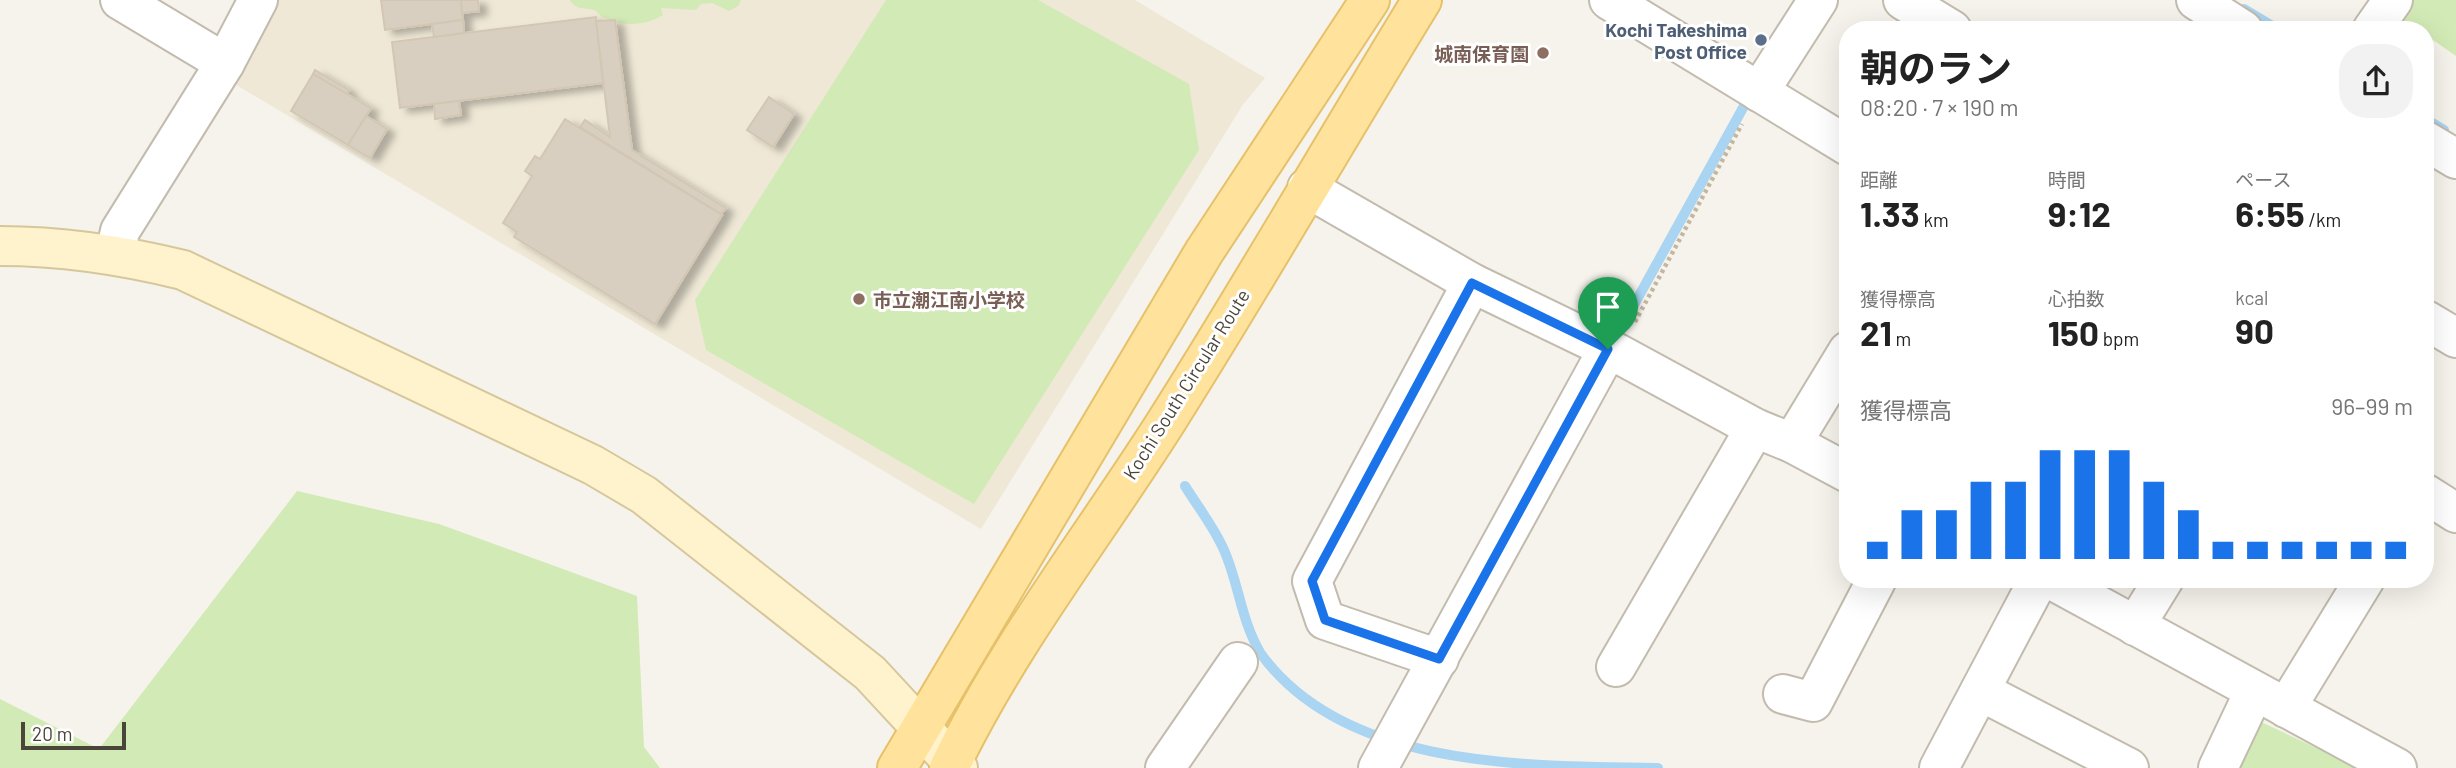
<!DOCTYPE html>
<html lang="ja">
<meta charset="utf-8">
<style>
:root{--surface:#fff;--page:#f2f2f2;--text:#222;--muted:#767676;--accent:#1a73e8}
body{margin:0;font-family:Barlow,"Noto Sans JP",sans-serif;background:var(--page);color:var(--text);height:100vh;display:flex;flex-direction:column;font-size:26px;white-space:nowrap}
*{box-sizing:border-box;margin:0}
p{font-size:23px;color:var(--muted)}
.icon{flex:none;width:38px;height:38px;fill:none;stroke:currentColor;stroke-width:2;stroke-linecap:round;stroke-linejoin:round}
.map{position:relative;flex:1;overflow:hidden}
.side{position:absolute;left:1839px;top:21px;width:595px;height:567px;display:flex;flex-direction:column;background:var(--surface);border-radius:28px;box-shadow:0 7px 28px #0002}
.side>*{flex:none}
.scale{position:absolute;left:21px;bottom:18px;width:105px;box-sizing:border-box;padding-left:7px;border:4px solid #4b4439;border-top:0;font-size:19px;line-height:24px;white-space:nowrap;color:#4b4439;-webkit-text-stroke:5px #fff;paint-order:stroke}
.pin{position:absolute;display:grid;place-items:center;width:60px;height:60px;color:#fff;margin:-72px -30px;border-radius:50% 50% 50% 0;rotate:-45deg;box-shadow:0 0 7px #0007}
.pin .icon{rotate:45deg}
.round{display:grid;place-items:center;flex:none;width:74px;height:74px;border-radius:28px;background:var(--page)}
.headline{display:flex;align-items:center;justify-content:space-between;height:119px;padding:0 21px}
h1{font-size:38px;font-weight:700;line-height:52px}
.stats{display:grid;grid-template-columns:repeat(3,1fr);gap:10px;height:119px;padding:7px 21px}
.stats div{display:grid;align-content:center}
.stats b{font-size:35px;font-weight:700}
.stats small{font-size:19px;font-weight:400}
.stats p{font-size:19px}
.chart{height:196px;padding:14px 21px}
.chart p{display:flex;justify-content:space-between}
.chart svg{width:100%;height:126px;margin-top:7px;stroke:var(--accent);stroke-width:6}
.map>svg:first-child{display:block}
</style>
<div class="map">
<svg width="2456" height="768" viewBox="0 0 2456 768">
<defs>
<filter id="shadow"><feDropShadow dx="8" dy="4.5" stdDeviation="3.5" flood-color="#0004"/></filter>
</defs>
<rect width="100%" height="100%" fill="#f6f3ec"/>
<polygon fill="#efe8d6" points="273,0 1135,0 1265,78 1242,106 981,529 233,83"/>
<g fill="#d2eab5">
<path d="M 570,0 L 741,0 L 738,6 L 729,11 L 712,3 L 701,4 L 696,10 L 661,8 L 663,15 C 645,26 623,27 603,17 C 600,16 598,12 594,10 C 583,7 577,11 570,0 Z"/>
<polygon points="886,0 1038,0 1189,84 1199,150 974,504 706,350 695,300"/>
<polygon points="2412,0 2456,0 2456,56 2426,35 2426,30 2417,30 2401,19"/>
<polygon points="297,491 439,524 637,596 644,747 660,768 0,768 0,699 99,749"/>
<polygon points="2257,720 2359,768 2232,768"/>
</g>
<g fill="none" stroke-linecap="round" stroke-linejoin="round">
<g stroke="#a9d4f2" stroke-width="10">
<polyline points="2244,9 2279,30"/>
<polyline points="2426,119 2444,130"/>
<polyline points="1619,332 1744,106"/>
<path d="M 1185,486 C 1198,507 1214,527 1224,550 C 1239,584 1241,621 1261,654 C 1344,768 1521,766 1658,768"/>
</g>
</g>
<g fill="#d8cfc1" stroke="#d3c7b4" stroke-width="2" filter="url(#shadow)">
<polygon points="381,0 461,0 463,20 385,30"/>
<polygon points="461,0 478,0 479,11 462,13"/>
<polygon points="596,17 603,83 400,108 392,42"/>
<polygon points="463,20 464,33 434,37 432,24"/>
<polygon points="615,20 632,150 726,208 721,214 580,127 585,120 610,137 596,21"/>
<polygon points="315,70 349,90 346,94 313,74"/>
<polygon points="313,74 371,108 348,145 291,111"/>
<polygon points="769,97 794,114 773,147 747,130"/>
<polygon points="459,101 461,115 435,119 434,104"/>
<polygon points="366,116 387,129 370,158 348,145"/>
<polygon points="565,119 722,215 655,324 514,237 517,232 503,223 532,176 525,171 535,156 540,159"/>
</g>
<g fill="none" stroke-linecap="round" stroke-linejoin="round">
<defs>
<g id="street">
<polyline points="120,0 225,63"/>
<polyline points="1609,0 1848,146"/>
<polyline points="1903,0 1952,30"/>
<polyline points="2196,0 2243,30"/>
<polyline points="2372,30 2393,0"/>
<polyline points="1759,92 1818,0"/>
<polyline points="2426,141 2456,159"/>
<polyline points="1307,188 1472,283 1617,353 1755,428 1792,443 1848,473"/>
<polyline points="115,254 120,231 225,63 258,0"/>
<polyline points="2426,320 2456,338"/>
<polyline points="1792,443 1848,351"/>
<polyline points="2426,494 2456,513"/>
<polyline points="2050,579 2397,768"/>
<polyline points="2135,626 2164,579"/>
<polyline points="1439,659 1325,620 1312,581 1472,283"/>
<polyline points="1616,667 1755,428"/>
<polyline points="1980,691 2129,768"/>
<polyline points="1783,694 1813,702 1877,579"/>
<polyline points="2286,708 2365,579"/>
<polyline points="1165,768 1238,662"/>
<polyline points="1378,768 1608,349"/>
<polyline points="1939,768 2039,579"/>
<polyline points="2218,768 2254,692"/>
</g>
<path id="secondary" d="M 0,246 C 64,246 122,255 183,270 L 593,465 L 644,495 L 870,673 L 958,768"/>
<g id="primary">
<polyline points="897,768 1204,252 1370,0"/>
<path d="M 949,768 C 1008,645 1093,537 1166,422 C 1254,283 1336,140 1422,0"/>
</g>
</defs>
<use href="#street" stroke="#c2bbae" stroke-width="42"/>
<use href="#secondary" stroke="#d6c79b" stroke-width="42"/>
<use href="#primary" stroke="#e6c16a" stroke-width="42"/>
<polyline stroke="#c4b79f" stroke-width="4.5" stroke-dasharray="3.5 3.5" stroke-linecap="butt" points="1635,322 1742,124"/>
<use href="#street" stroke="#fff" stroke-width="38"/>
<use href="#secondary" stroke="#fff3cd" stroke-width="38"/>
<use href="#primary" stroke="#ffe39c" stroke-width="38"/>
</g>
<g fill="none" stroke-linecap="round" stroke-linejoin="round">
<defs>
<polygon id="route" points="1472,283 1608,349 1439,659 1325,620 1312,581"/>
</defs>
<use href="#route" stroke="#fff" stroke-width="14"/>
<use href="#route" stroke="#1a73e8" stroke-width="9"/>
</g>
<circle fill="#5c6f8a" stroke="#fff" stroke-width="2.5" cx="1761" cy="40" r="7"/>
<g fill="#8d6e63" stroke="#fff" stroke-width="2.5">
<circle cx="1543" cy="53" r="7"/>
<circle cx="859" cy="299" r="7"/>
</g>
<g text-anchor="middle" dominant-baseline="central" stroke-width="6" stroke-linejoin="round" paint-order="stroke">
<g font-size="19" font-weight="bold" fill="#4e5e75" stroke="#fff" text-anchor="end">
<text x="1747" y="29">Kochi Takeshima<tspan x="1747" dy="22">Post Office</tspan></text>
</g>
<g font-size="19" font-weight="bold" fill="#785e54" stroke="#fff" text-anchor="end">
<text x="1529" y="53">城南保育園</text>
<text x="873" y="299" text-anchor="start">市立潮江南小学校</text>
</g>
<g font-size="19" fill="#4b4439" stroke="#fff">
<text transform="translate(1186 384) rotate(-58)">Kochi South Circular Route</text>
</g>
</g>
</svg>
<div class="scale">20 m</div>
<div class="pin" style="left:1608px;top:349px;background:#1e9e55"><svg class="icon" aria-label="arrive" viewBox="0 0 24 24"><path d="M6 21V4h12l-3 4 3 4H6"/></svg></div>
<section class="side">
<div class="headline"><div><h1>朝のラン</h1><p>08:20 · 7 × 190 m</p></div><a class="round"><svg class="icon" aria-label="share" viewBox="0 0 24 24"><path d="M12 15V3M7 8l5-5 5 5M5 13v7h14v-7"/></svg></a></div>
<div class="stats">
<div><p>距離</p><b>1.33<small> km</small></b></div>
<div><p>時間</p><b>9:12</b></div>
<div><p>ペース</p><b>6:55<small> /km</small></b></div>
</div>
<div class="stats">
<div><p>獲得標高</p><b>21<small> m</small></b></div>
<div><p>心拍数</p><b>150<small> bpm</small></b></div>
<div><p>kcal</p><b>90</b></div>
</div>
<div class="chart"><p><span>獲得標高</span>96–99 m</p>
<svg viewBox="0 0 160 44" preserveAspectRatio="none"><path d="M5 44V38M15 44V27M25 44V27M35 44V17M45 44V17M55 44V6M65 44V6M75 44V6M85 44V17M95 44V27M105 44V38M115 44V38M125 44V38M135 44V38M145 44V38M155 44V38"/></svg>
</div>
</section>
</div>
